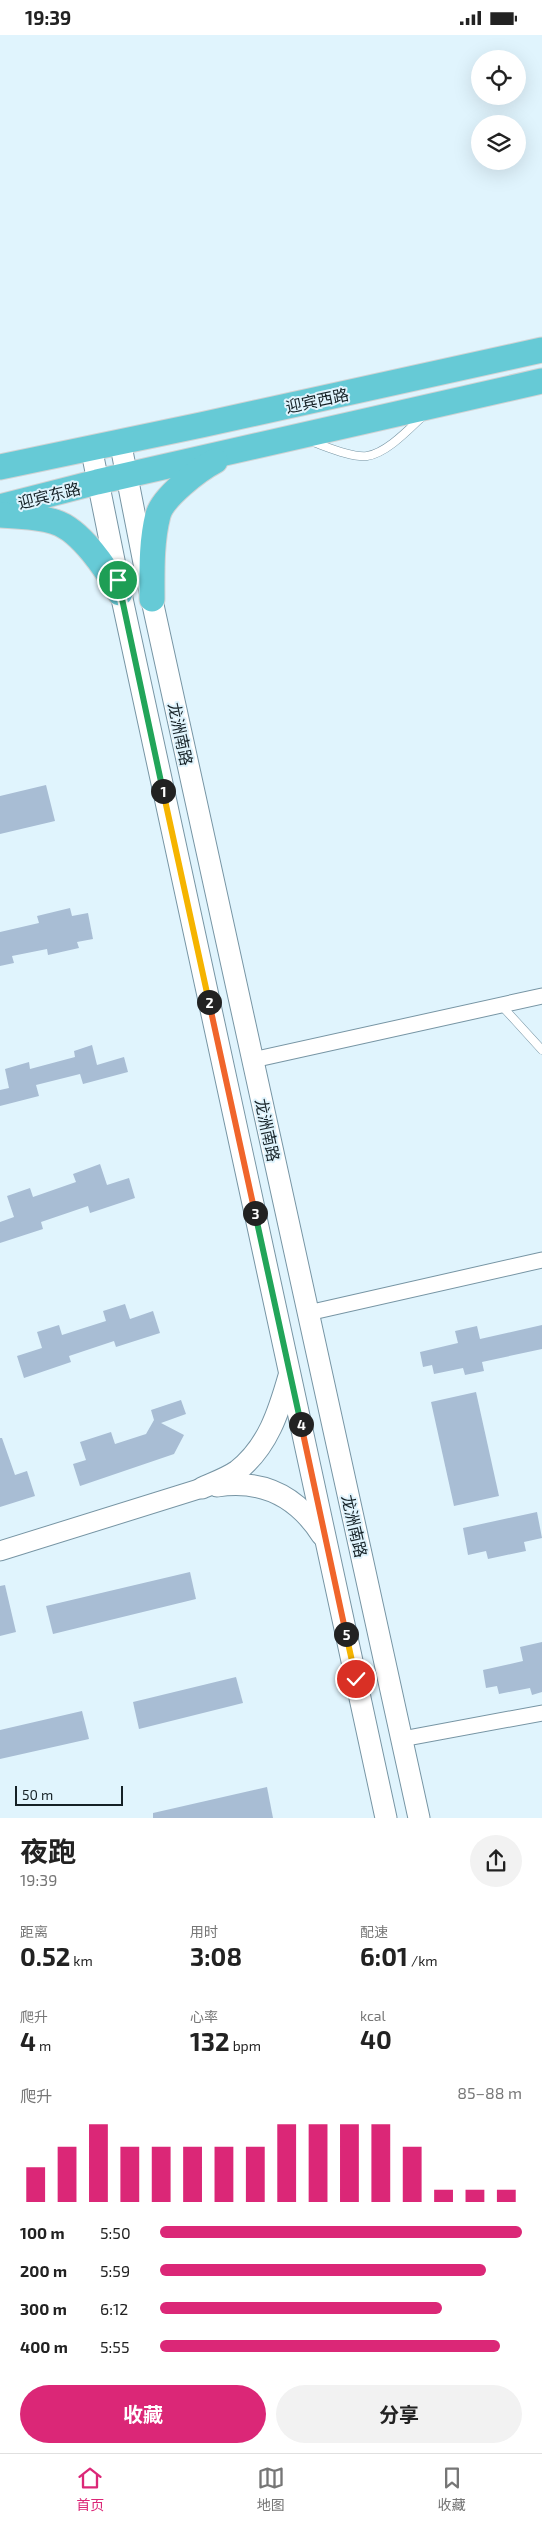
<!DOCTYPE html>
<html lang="zh">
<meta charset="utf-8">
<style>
:root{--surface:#fff;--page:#f2f2f2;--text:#222;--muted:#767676;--line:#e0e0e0;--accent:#db2777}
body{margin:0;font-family:"Exo 2","Noto Sans SC",sans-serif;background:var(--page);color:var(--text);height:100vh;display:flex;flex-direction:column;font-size:19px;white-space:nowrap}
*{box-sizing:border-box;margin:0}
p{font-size:16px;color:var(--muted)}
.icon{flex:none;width:28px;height:28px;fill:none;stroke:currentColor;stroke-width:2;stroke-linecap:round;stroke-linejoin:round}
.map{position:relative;height:1783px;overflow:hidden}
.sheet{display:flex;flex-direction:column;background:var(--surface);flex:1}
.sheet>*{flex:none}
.tools{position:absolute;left:471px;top:15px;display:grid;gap:10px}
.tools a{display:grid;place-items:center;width:55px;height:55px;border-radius:50%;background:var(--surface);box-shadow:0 5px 20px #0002;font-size:25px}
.scale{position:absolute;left:15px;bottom:12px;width:108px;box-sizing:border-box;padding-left:5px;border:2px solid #152126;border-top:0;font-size:14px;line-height:18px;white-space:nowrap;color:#152126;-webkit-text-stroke:4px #e0f4fd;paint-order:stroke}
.pin{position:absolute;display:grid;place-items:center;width:42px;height:42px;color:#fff;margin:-21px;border:2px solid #fff;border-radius:50%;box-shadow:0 1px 5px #0007}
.km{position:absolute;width:25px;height:25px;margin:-12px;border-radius:50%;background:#222;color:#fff;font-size:14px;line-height:25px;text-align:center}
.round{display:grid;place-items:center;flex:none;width:52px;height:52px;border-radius:26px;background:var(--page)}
.overview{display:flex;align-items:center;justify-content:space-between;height:85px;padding:0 20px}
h1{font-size:28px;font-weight:700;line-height:38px}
.metrics{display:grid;grid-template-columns:repeat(3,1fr);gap:8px;height:85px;padding:5px 20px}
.metrics div{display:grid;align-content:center}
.metrics b{font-size:25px;font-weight:700}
.metrics small{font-size:14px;font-weight:400}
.metrics p{font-size:14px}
.chart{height:140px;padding:10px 20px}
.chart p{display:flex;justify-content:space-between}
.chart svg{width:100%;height:90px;margin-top:5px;stroke:var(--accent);stroke-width:6}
.action{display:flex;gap:10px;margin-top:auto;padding:10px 20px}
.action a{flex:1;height:58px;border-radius:30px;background:var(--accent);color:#fff;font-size:20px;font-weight:700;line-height:58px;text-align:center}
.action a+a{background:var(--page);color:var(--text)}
ul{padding:0 20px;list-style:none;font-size:16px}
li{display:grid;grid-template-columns:80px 60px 1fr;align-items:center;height:38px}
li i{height:12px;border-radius:6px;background:var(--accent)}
.status{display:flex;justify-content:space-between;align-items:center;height:35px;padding:0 25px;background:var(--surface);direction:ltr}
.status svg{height:14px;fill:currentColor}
.menu{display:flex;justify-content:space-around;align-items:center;height:70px;border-top:1px solid var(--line);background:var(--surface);font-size:14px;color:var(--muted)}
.menu a{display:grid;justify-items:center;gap:2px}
.menu .on{color:var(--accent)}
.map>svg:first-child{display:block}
</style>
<div class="status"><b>19:39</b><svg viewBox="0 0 49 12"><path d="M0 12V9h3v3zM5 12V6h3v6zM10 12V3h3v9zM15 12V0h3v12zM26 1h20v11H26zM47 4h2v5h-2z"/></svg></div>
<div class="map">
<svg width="542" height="1783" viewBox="0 0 542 1783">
<rect width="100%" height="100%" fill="#e0f4fd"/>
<g fill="#a8bdd4">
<polygon points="46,750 55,786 0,799 0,761"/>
<polygon points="70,873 72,881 88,878 93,904 77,907 79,913 48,920 47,914 12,921 14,928 0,931 0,897 39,888 37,881"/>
<polygon points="92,1010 97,1030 124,1022 128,1037 83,1049 80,1039 36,1050 39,1061 0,1071 0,1055 9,1053 5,1034 29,1027 30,1034 75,1022 74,1016"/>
<polygon points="100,1129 107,1150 129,1143 135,1163 90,1178 88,1171 41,1187 43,1194 0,1208 0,1187 14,1182 7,1161 30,1153 33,1162 76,1147 73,1139"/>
<polygon points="125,1269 130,1284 153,1276 160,1298 116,1312 114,1306 69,1321 71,1327 24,1343 17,1321 42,1313 37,1297 59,1290 62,1300 106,1286 103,1276"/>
<polygon points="542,1290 542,1314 482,1327 484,1336 465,1340 463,1333 434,1339 432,1330 423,1332 420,1317 458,1308 455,1296 477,1291 480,1304"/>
<polygon points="476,1357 499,1461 454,1471 431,1367"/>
<polygon points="181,1365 186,1379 161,1388 184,1400 174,1419 80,1451 73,1429 86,1425 80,1407 111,1397 115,1409 146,1399 154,1385 151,1375"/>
<polygon points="0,1403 2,1403 15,1440 27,1436 35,1461 0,1472"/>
<polygon points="537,1477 542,1503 524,1507 526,1516 488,1524 486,1516 468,1520 463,1493"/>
<polygon points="190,1537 196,1564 53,1599 46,1571"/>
<polygon points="5,1550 16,1597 0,1601 0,1551"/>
<polygon points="542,1607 542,1657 532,1660 530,1653 499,1659 497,1651 486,1653 483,1635 523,1626 520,1612"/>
<polygon points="236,1642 243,1668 139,1694 133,1667"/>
<polygon points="82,1676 89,1704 0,1724 0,1695"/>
<polygon points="267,1752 273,1783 153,1783 153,1778"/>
</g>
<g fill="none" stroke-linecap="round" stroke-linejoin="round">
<defs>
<g id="service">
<path d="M 310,406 C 325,411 352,423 367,421 C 387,418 409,394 423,381"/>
<polyline points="501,970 542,1015"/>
</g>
<g id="minor">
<polyline points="253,1025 542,961"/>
<polyline points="308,1278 542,1225"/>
<polyline points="402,1704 542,1678"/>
</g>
<polyline id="tertiary" points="0,1516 202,1453"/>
<g id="secondary">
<polyline points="120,406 146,538 419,1783"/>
<polyline points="91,412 118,545 386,1783"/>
<path d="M 217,1451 C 262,1444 297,1461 322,1500"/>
<path d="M 202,1453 C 213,1448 227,1443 237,1436 C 268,1412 279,1376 289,1341"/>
</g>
<g id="trunk">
<polyline points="0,432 201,390 542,315"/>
<polyline points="0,472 97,447 542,346"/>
<path d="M 0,480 C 18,481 38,481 55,487 C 81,495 107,535 120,558"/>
<path d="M 152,564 C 152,537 151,507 158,480 C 163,462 198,435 215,426"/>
</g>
</defs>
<use href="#service" stroke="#7795a4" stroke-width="9"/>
<use href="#minor" stroke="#7795a4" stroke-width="17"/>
<use href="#tertiary" stroke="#7795a4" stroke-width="21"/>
<use href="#secondary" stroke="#7795a4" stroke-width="23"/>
<use href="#trunk" stroke="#d0d3d4" stroke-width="27"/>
<use href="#service" stroke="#fff" stroke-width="8"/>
<use href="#minor" stroke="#fff" stroke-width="15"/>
<use href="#tertiary" stroke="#fff" stroke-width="19"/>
<use href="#secondary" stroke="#fff" stroke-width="21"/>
<use href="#trunk" stroke="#66cad6" stroke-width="25"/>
</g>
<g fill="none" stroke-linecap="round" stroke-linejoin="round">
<defs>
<polyline id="split-1" points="118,545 163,756"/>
<polyline id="split-2" points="163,756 209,967"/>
<polyline id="split-3" points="209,967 255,1178"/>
<polyline id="split-4" points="255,1178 301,1389"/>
<polyline id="split-5" points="301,1389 346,1599"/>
<polyline id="split-6" points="346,1599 356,1644"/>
</defs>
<use href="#split-1" stroke="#fff" stroke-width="10"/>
<use href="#split-2" stroke="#fff" stroke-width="10"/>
<use href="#split-3" stroke="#fff" stroke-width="10"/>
<use href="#split-4" stroke="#fff" stroke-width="10"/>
<use href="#split-5" stroke="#fff" stroke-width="10"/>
<use href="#split-6" stroke="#fff" stroke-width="10"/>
<use href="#split-1" stroke="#22a559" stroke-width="6"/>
<use href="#split-2" stroke="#f5b400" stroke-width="6"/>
<use href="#split-3" stroke="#f0652b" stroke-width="6"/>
<use href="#split-4" stroke="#22a559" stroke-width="6"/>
<use href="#split-5" stroke="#f0652b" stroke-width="6"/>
<use href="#split-6" stroke="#f5b400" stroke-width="6"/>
</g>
<g text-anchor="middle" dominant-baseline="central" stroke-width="4" stroke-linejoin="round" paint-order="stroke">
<g font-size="16" fill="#152126" stroke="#e0f4fd">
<text transform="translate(317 365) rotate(-12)">迎宾西路</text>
<text transform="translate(49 460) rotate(-14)">迎宾东路</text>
<text transform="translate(181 699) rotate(78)">龙洲南路</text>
<text transform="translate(268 1095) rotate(78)">龙洲南路</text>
<text transform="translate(355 1491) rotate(77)">龙洲南路</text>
</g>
</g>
</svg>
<div class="tools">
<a><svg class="icon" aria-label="locate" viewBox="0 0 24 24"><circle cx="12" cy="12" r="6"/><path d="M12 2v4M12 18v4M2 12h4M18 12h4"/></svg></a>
<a><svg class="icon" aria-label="layers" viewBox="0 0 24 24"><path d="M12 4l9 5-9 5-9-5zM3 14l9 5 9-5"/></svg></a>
</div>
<div class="scale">50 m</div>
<div class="pin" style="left:118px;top:545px;background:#1e9e55"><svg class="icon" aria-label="arrive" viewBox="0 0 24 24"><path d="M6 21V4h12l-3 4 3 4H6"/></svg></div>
<div class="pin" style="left:356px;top:1644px;background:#d93025"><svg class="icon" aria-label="check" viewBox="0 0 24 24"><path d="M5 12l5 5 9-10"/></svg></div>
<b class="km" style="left:163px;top:756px">1</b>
<b class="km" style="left:209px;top:967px">2</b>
<b class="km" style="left:255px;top:1178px">3</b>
<b class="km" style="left:301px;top:1389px">4</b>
<b class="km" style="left:346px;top:1599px">5</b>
</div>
<section class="sheet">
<div class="overview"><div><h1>夜跑</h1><p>19:39</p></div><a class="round"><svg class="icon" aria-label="share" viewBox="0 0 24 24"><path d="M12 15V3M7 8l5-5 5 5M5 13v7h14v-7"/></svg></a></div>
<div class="metrics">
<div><p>距离</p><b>0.52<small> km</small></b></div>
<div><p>用时</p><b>3:08</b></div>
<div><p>配速</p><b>6:01<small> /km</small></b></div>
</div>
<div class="metrics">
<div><p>爬升</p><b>4<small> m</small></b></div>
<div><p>心率</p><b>132<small> bpm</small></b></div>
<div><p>kcal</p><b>40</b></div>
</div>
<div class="chart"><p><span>爬升</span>85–88 m</p>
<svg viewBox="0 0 160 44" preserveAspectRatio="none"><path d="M5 44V27M15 44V17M25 44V6M35 44V17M45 44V17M55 44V17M65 44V17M75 44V17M85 44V6M95 44V6M105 44V6M115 44V6M125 44V17M135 44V38M145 44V38M155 44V38"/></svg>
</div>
<ul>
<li><b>100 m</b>5:50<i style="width:100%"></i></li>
<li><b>200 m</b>5:59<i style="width:90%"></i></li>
<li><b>300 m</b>6:12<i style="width:78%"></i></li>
<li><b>400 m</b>5:55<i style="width:94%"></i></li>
</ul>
<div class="action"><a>收藏</a><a>分享</a></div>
</section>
<nav class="menu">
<a class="on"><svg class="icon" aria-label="home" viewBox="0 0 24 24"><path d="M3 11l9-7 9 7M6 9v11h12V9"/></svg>首页</a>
<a><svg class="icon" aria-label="map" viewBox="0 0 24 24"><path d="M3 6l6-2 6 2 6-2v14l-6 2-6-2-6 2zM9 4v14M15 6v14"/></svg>地图</a>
<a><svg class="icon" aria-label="saved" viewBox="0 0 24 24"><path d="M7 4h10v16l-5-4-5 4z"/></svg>收藏</a>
</nav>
